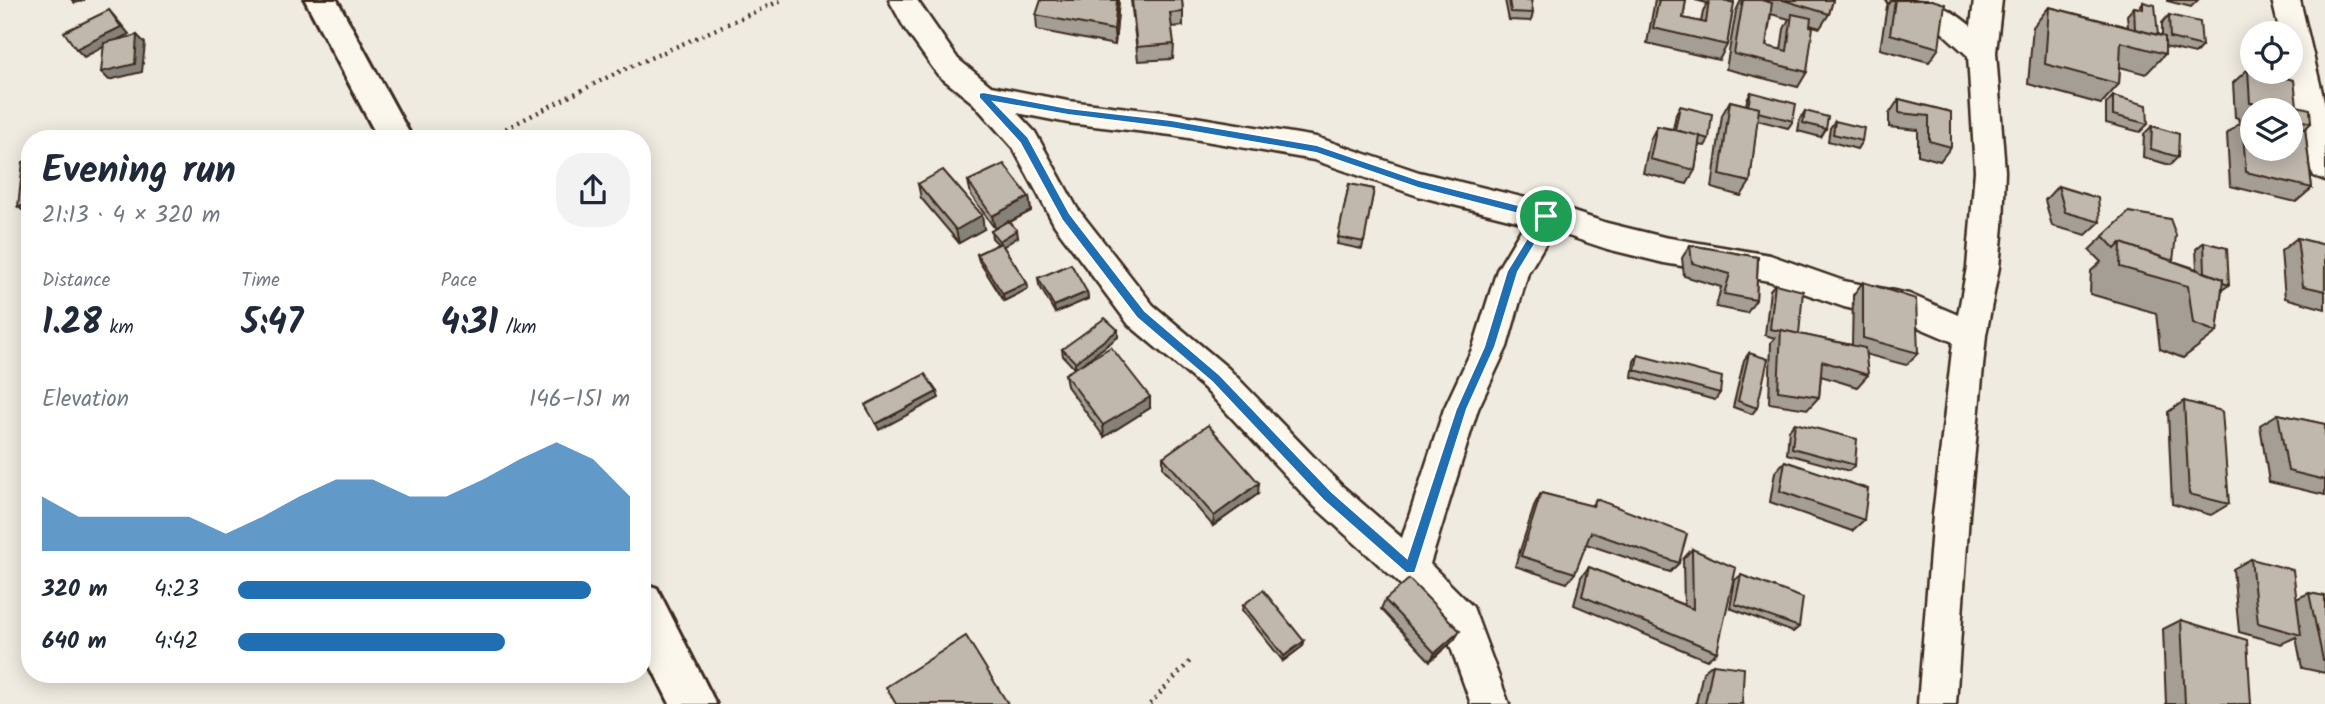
<!DOCTYPE html>
<meta charset="utf-8">
<style>
:root{--surface:#fff;--page:#f2f2f3;--text:#1f2937;--muted:#747a83;--accent:#1f6fb2}
body{margin:0;font-family:Kalam,sans-serif;background:var(--page);color:var(--text);height:100vh;display:flex;flex-direction:column;font-size:26px;white-space:nowrap}
*{box-sizing:border-box;margin:0}
p{font-size:23px;color:var(--muted)}
.icon{flex:none;width:38px;height:38px;fill:none;stroke:currentColor;stroke-width:2;stroke-linecap:round;stroke-linejoin:round}
.map{position:relative;flex:1;overflow:hidden}
.side{position:absolute;left:21px;top:130px;width:630px;height:553px;display:flex;flex-direction:column;background:var(--surface);border-radius:28px;box-shadow:0 4px 18px #0003}
.side>*{flex:none}
.fabs{position:absolute;left:2240px;top:21px;display:grid;gap:14px}
.fabs a{display:grid;place-items:center;width:63px;height:63px;border-radius:50%;background:var(--surface);box-shadow:0 4px 18px #0003;font-size:35px}
.pin{position:absolute;display:grid;place-items:center;width:60px;height:60px;color:#fff;margin:-30px;border:4px solid #fff;border-radius:50%;box-shadow:0 2px 7px #0007}
.round{display:grid;place-items:center;flex:none;width:74px;height:74px;border-radius:28px;background:var(--page)}
.headline{display:flex;align-items:center;justify-content:space-between;height:119px;padding:0 21px}
h1{font-size:38px;font-weight:800;line-height:52px}
.figures{display:grid;grid-template-columns:repeat(3,1fr);gap:10px;height:119px;padding:7px 21px}
.figures div{display:grid;align-content:center}
.figures b{font-size:35px;font-weight:800}
.figures small{font-size:19px;font-weight:400}
.figures p{font-size:19px}
.chart{height:196px;padding:14px 21px}
.chart p{display:flex;justify-content:space-between}
.chart svg{width:100%;height:126px;margin-top:7px;fill:var(--accent);opacity:.7}
ul{padding:0 21px;list-style:none;font-size:23px}
li{display:grid;grid-template-columns:112px 84px 1fr;align-items:center;height:52px}
li i{height:18px;border-radius:9px;background:var(--accent)}
.map>svg:first-child{display:block}
</style>
<div class="map">
<svg width="2325" height="704" viewBox="0 0 2325 704">
<rect width="100%" height="100%" fill="#f0ebe0"/>
<filter id="ink" filterUnits="userSpaceOnUse"><feTurbulence type="fractalNoise" baseFrequency=".0143" numOctaves="2"/><feDisplacementMap in="SourceGraphic" scale="14" xChannelSelector="R" yChannelSelector="G"/><feConvolveMatrix kernelMatrix="1 2 1 2 8 2 1 2 1" color-interpolation-filters="sRGB"/></filter>
<g filter="url(#ink)">
<g fill="none" stroke-linecap="round" stroke-linejoin="round">
<defs>
<g id="minor">
<path d="M 889,0 L 917,0 L 958,59 L 991,86 L 1068,101 L 1171,113 L 1316,137 L 1419,172 L 1546,203 L 1607,223 L 1664,237 L 1770,255 L 1844,281 L 1909,294 L 1958,315 L 1967,267 L 1975,171 L 1968,56 L 1934,25 L 1891,7 L 1887,0 C 1926,0 1940,0 1971,26 L 1974,0 L 2002,0 L 1996,52 L 2005,171 L 2003,226 L 1999,267 L 1986,335 L 1969,515 L 1956,704 L 1918,704 L 1933,515 L 1953,342 L 1904,321 L 1844,307 L 1769,281 L 1664,263 L 1607,249 L 1553,231 L 1528,273 L 1507,347 L 1478,409 L 1430,564 L 1473,607 L 1509,704 L 1471,704 L 1445,631 L 1397,581 L 1315,507 L 1204,388 L 1129,325 L 1055,226 L 1013,148 L 973,103 L 938,75 L 905,29 ZM 1017,113 L 1068,123 L 1171,135 L 1314,160 L 1418,196 L 1525,223 L 1497,270 L 1473,347 L 1444,409 L 1402,538 L 1341,485 L 1228,368 L 1153,305 L 1077,208 L 1035,132 Z"/>
<polygon points="2272,0 2300,0 2325,105 2325,180 2314,176 2310,168 2288,72 2291,72 2291,33 2280,33"/>
</g>
<g id="secondary">
<polygon points="305,0 337,0 412,138 378,138"/>
<polygon points="642,583 657,588 716,704 670,704 642,648"/>
</g>
</defs>
<use href="#minor" stroke="#3b2a1e" stroke-width="5"/>
<use href="#secondary" stroke="#3b2a1e" stroke-width="6"/>
<g stroke="#3b2a1e" stroke-width="4.5" stroke-dasharray="2 5" stroke-linecap="butt">
<polyline points="487,138 614,74 782,0"/>
<polyline points="1150,704 1190,661"/>
</g>
<use href="#minor" fill="#fbf7ec" fill-rule="evenodd"/>
<use href="#secondary" fill="#fbf7ec" fill-rule="evenodd"/>
</g>
<g fill="#a59e95" stroke="#3b2a1e" stroke-width="2" fill-rule="evenodd">
<polygon points="1119,0 1115,45 1037,30 1036,15"/>
<polygon points="1131,0 1182,0 1183,12 1183,26 1171,27 1174,44 1173,59 1138,61"/>
<polygon points="1505,0 1531,0 1533,13 1531,21 1509,20"/>
<polygon points="1655,0 1686,0 1683,18 1701,22 1703,12 1707,3 1695,0 1734,0 1727,45 1719,60 1647,43"/>
<path d="M 1741,0 L 1833,0 L 1829,14 L 1820,28 L 1810,25 L 1807,72 L 1798,87 L 1726,69 L 1736,11 ZM 1771,14 L 1789,19 L 1784,29 L 1781,50 L 1766,46 Z"/>
<polygon points="1891,0 1932,0 1939,48 1929,62 1880,49 1887,6"/>
<polygon points="2167,0 2198,0 2191,7 2167,1"/>
<polygon points="2143,2 2158,35 2162,36 2162,23 2169,15 2202,46 2195,54 2165,47 2165,54 2146,74 2120,67 2119,84 2101,104 2028,84 2033,27 2049,7 2128,27 2127,15 2134,7 2139,8"/>
<path d="M 2248,69 L 2297,106 L 2311,123 L 2305,129 L 2312,188 L 2296,202 L 2230,186 L 2227,134 L 2239,123 L 2238,118 L 2235,117 L 2233,83 ZM 2252,110 L 2291,110 L 2291,149 L 2252,149 Z"/>
<polygon points="1751,92 1793,121 1788,128 1757,120 1750,182 1741,196 1712,188 1722,115 1730,101 1746,105 1747,100"/>
<polygon points="2113,96 2148,124 2140,132 2106,123 2106,104"/>
<polygon points="1899,99 1951,112 1951,147 1940,161 1918,155 1918,130 1889,127 1889,114"/>
<polygon points="1680,106 1709,139 1705,146 1699,145 1695,170 1687,184 1643,173 1650,140 1657,126 1673,129 1676,114"/>
<polygon points="1805,111 1826,129 1821,137 1798,131 1800,119"/>
<polygon points="1835,121 1862,141 1857,149 1828,141 1830,128"/>
<polygon points="2152,126 2178,157 2170,165 2143,157 2144,134"/>
<polygon points="968,181 1029,197 1031,211 1010,222 1018,237 1003,246 1027,283 1028,289 1004,301 979,261 977,254 998,244 992,238 991,231 995,229 971,195"/>
<polygon points="918,184 984,229 959,243 921,198"/>
<polygon points="1349,184 1374,189 1362,249 1337,244"/>
<polygon points="2058,186 2100,222 2086,235 2052,226 2045,200"/>
<polygon points="2129,212 2173,261 2197,269 2196,249 2204,242 2229,285 2222,290 2217,332 2183,358 2160,349 2156,313 2090,294 2091,271 2101,262 2089,250"/>
<polygon points="2297,238 2325,245 2325,309 2285,298 2281,251"/>
<polygon points="1690,245 1758,257 1756,300 1747,313 1716,307 1721,287 1684,276 1682,258"/>
<polygon points="1038,278 1087,292 1088,299 1055,313 1039,285"/>
<polygon points="1863,282 1918,353 1906,365 1865,354 1868,375 1857,387 1821,376 1819,397 1808,409 1769,403 1771,342 1775,338 1765,335 1770,290 1775,284 1799,334 1852,345 1853,295"/>
<polygon points="1118,330 1118,337 1077,367 1150,408 1104,437 1067,386 1065,374 1075,369 1063,356 1062,349"/>
<polygon points="1749,353 1757,408 1752,414 1733,407 1744,360"/>
<polygon points="1638,355 1720,393 1715,400 1632,377 1634,361"/>
<polygon points="2184,401 2229,504 2211,515 2172,504 2168,412"/>
<polygon points="2278,414 2325,424 2325,495 2269,482 2260,425"/>
<polygon points="1795,423 1855,465 1849,471 1787,454 1789,430"/>
<polygon points="1163,457 1258,494 1213,526 1163,468"/>
<polygon points="1785,461 1864,520 1852,531 1770,502 1775,472"/>
<polygon points="1541,493 1591,506 1596,499 1679,563 1670,572 1586,544 1575,573 1567,583 1515,566 1535,504"/>
<polygon points="1692,549 1717,652 1707,660 1574,605 1581,577 1589,567 1684,605 1683,559"/>
<polygon points="2251,559 2296,599 2309,593 2325,596 2325,673 2302,668 2296,637 2281,644 2239,632 2233,569"/>
<polygon points="1741,575 1799,627 1793,632 1730,608 1735,580"/>
<polygon points="1385,600 1454,640 1430,661 1381,609"/>
<polygon points="1243,605 1304,641 1303,646 1283,661 1242,610"/>
<polygon points="2181,620 2251,704 2166,704 2163,629"/>
<polygon points="1713,664 1742,704 1696,704 1703,672"/>
</g>
<g fill="#868179" stroke="#3b2a1e" stroke-width="2">
<polygon points="72,0 85,0 75,3"/>
<polygon points="1117,0 1119,0 1115,45 1114,30"/>
<polygon points="109,10 129,34 84,57 76,49"/>
<polygon points="137,35 145,43 142,72 109,80 101,72"/>
<polygon points="1029,197 1031,211 995,229 992,216"/>
<polygon points="30,204 30,216 18,207"/>
<polygon points="982,215 984,229 959,243 956,230"/>
<polygon points="1017,230 1018,237 1001,248 999,241"/>
<polygon points="1027,283 1028,289 1004,301 1003,294"/>
<polygon points="1087,292 1088,299 1055,313 1054,306"/>
<polygon points="1118,330 1118,337 1075,369 1075,362"/>
<polygon points="937,392 939,398 879,430 876,424"/>
<polygon points="1150,397 1150,408 1104,437 1103,425"/>
<polygon points="1259,483 1258,494 1213,526 1214,516"/>
<polygon points="1460,631 1454,640 1430,661 1435,653"/>
<polygon points="1304,641 1303,646 1283,661 1284,656"/>
</g>
<g fill="#c0b8ad" stroke="#3b2a1e" stroke-width="2">
<polygon points="1041,0 1117,0 1114,30 1036,15"/>
<polygon points="1132,0 1182,0 1183,12 1170,13 1174,44 1137,47"/>
<polygon points="1509,0 1531,0 1533,13 1511,12"/>
<polygon points="1659,0 1686,0 1683,18 1706,23 1709,0 1723,0 1734,3 1727,45 1653,28"/>
<polygon points="1743,0 1761,0 1772,3 1766,46 1787,51 1792,14 1811,18 1810,26 1813,27 1807,72 1734,54"/>
<polygon points="1783,0 1833,0 1829,14"/>
<polygon points="1895,0 1932,0 1945,4 1939,48 1890,34"/>
<polygon points="2143,2 2155,5 2158,35 2135,29 2134,7 2143,9"/>
<polygon points="2049,7 2165,37 2165,54 2121,42 2119,84 2045,64"/>
<polygon points="109,10 121,27 76,49 64,32"/>
<polygon points="2169,15 2200,22 2202,46 2170,38"/>
<polygon points="137,35 135,64 101,72 104,43"/>
<polygon points="2248,69 2252,70 2252,72 2260,72 2294,80 2297,106 2310,109 2311,123 2291,118 2291,110 2254,110 2253,103 2250,103"/>
<polygon points="1751,92 1796,104 1793,121 1758,112 1759,108 1748,106"/>
<polygon points="2113,96 2147,105 2148,124 2113,115"/>
<polygon points="1899,99 1951,112 1951,147 1929,141 1929,116 1899,113"/>
<polygon points="1730,101 1759,108 1750,182 1720,175"/>
<polygon points="1680,106 1712,114 1709,139 1675,130"/>
<polygon points="1805,111 1828,117 1826,129 1803,123"/>
<polygon points="2242,120 2252,122 2252,149 2291,149 2291,126 2305,129 2312,188 2246,172"/>
<polygon points="1835,121 1864,128 1862,141 1833,134"/>
<polygon points="1657,126 1700,136 1695,170 1650,159"/>
<polygon points="2152,126 2179,134 2178,157 2151,149"/>
<polygon points="30,160 30,204 18,207 23,162"/>
<polygon points="1004,164 1029,197 992,216 968,181"/>
<polygon points="943,170 982,215 956,230 918,184"/>
<polygon points="1349,184 1374,189 1364,242 1338,237"/>
<polygon points="2058,186 2098,198 2100,222 2065,212"/>
<polygon points="2129,212 2170,219 2176,235 2173,261 2121,243 2115,249 2103,236"/>
<polygon points="1008,221 1017,230 999,241 991,231"/>
<polygon points="2297,238 2325,245 2325,291 2303,286"/>
<polygon points="2204,242 2227,248 2229,285 2223,283 2223,279 2205,272"/>
<polygon points="1001,243 1027,283 1003,294 977,254"/>
<polygon points="2121,243 2223,279 2217,332 2193,323 2188,286 2120,267"/>
<polygon points="1690,245 1758,257 1756,300 1724,294 1730,274 1692,263"/>
<polygon points="1071,264 1087,292 1054,306 1038,278"/>
<polygon points="1863,282 1916,299 1918,353 1863,338"/>
<polygon points="1775,284 1803,291 1799,334 1781,330 1781,331 1770,329"/>
<polygon points="1105,318 1118,330 1075,362 1062,349"/>
<polygon points="1781,330 1865,348 1868,375 1822,361 1819,397 1778,391"/>
<polygon points="1111,347 1150,397 1103,425 1065,374"/>
<polygon points="1749,353 1768,359 1757,408 1738,401"/>
<polygon points="1638,355 1722,377 1720,393 1635,370"/>
<polygon points="925,374 937,392 876,424 865,405"/>
<polygon points="2184,401 2222,411 2229,504 2189,494"/>
<polygon points="2278,414 2325,424 2325,480 2288,471"/>
<polygon points="1795,423 1857,439 1855,465 1792,448"/>
<polygon points="1208,425 1259,483 1214,516 1163,457"/>
<polygon points="1785,461 1868,489 1864,520 1780,491"/>
<polygon points="1541,493 1593,506 1596,499 1687,534 1679,563 1591,532 1575,573 1521,556"/>
<polygon points="1692,549 1736,568 1717,652 1582,596 1589,567 1693,609"/>
<polygon points="2251,559 2293,570 2301,635 2258,623"/>
<polygon points="1741,575 1803,598 1799,627 1735,604"/>
<polygon points="1409,579 1460,631 1435,653 1385,600"/>
<polygon points="1263,590 1304,641 1284,656 1243,605"/>
<polygon points="2309,593 2325,596 2325,660 2323,660"/>
<polygon points="2181,620 2247,640 2251,704 2185,704"/>
<polygon points="966,636 1008,704 896,704 886,687"/>
<polygon points="1713,664 1744,668 1742,704 1705,704"/>
</g>
</g>
<path fill="#1f6fb2" stroke="#fff" stroke-width="2" fill-rule="evenodd" d="M 983,92 L 1068,108 L 1171,120 L 1317,145 L 1419,180 L 1550,213 L 1550,219 L 1518,272 L 1495,347 L 1467,409 L 1415,573 L 1406,573 L 1323,500 L 1212,382 L 1137,318 L 1062,220 L 1020,143 L 979,98 L 979,93 ZM 994,102 L 1068,115 L 1171,128 L 1316,153 L 1418,188 L 1539,219 L 1507,271 L 1484,347 L 1456,409 L 1407,558 L 1332,492 L 1220,375 L 1145,311 L 1070,214 L 1028,137 Z"/>
</svg>
<div class="fabs">
<a><svg class="icon" aria-label="locate" viewBox="0 0 24 24"><circle cx="12" cy="12" r="6"/><path d="M12 2v4M12 18v4M2 12h4M18 12h4"/></svg></a>
<a><svg class="icon" aria-label="layers" viewBox="0 0 24 24"><path d="M12 4l9 5-9 5-9-5zM3 14l9 5 9-5"/></svg></a>
</div>
<div class="pin" style="left:1546px;top:216px;background:#1e9e55"><svg class="icon" aria-label="arrive" viewBox="0 0 24 24"><path d="M6 21V4h12l-3 4 3 4H6"/></svg></div>
<section class="side">
<div class="headline"><div><h1>Evening run</h1><p>21:13 · 4 × 320 m</p></div><a class="round"><svg class="icon" aria-label="share" viewBox="0 0 24 24"><path d="M12 15V3M7 8l5-5 5 5M5 13v7h14v-7"/></svg></a></div>
<div class="figures">
<div><p>Distance</p><b>1.28<small> km</small></b></div>
<div><p>Time</p><b>5:47</b></div>
<div><p>Pace</p><b>4:31<small> /km</small></b></div>
</div>
<div class="chart"><p><span>Elevation</span>146–151 m</p>
<svg viewBox="0 0 160 44" preserveAspectRatio="none"><path d="M0 44V25L10 32L20 32L30 32L40 32L50 38L60 32L70 25L80 19L90 19L100 25L110 25L120 19L130 12L140 6L150 12L160 25V44z"/></svg>
</div>
<ul>
<li><b>320 m</b>4:23<i style="width:90%"></i></li>
<li><b>640 m</b>4:42<i style="width:68%"></i></li>
</ul>
</section>
</div>
